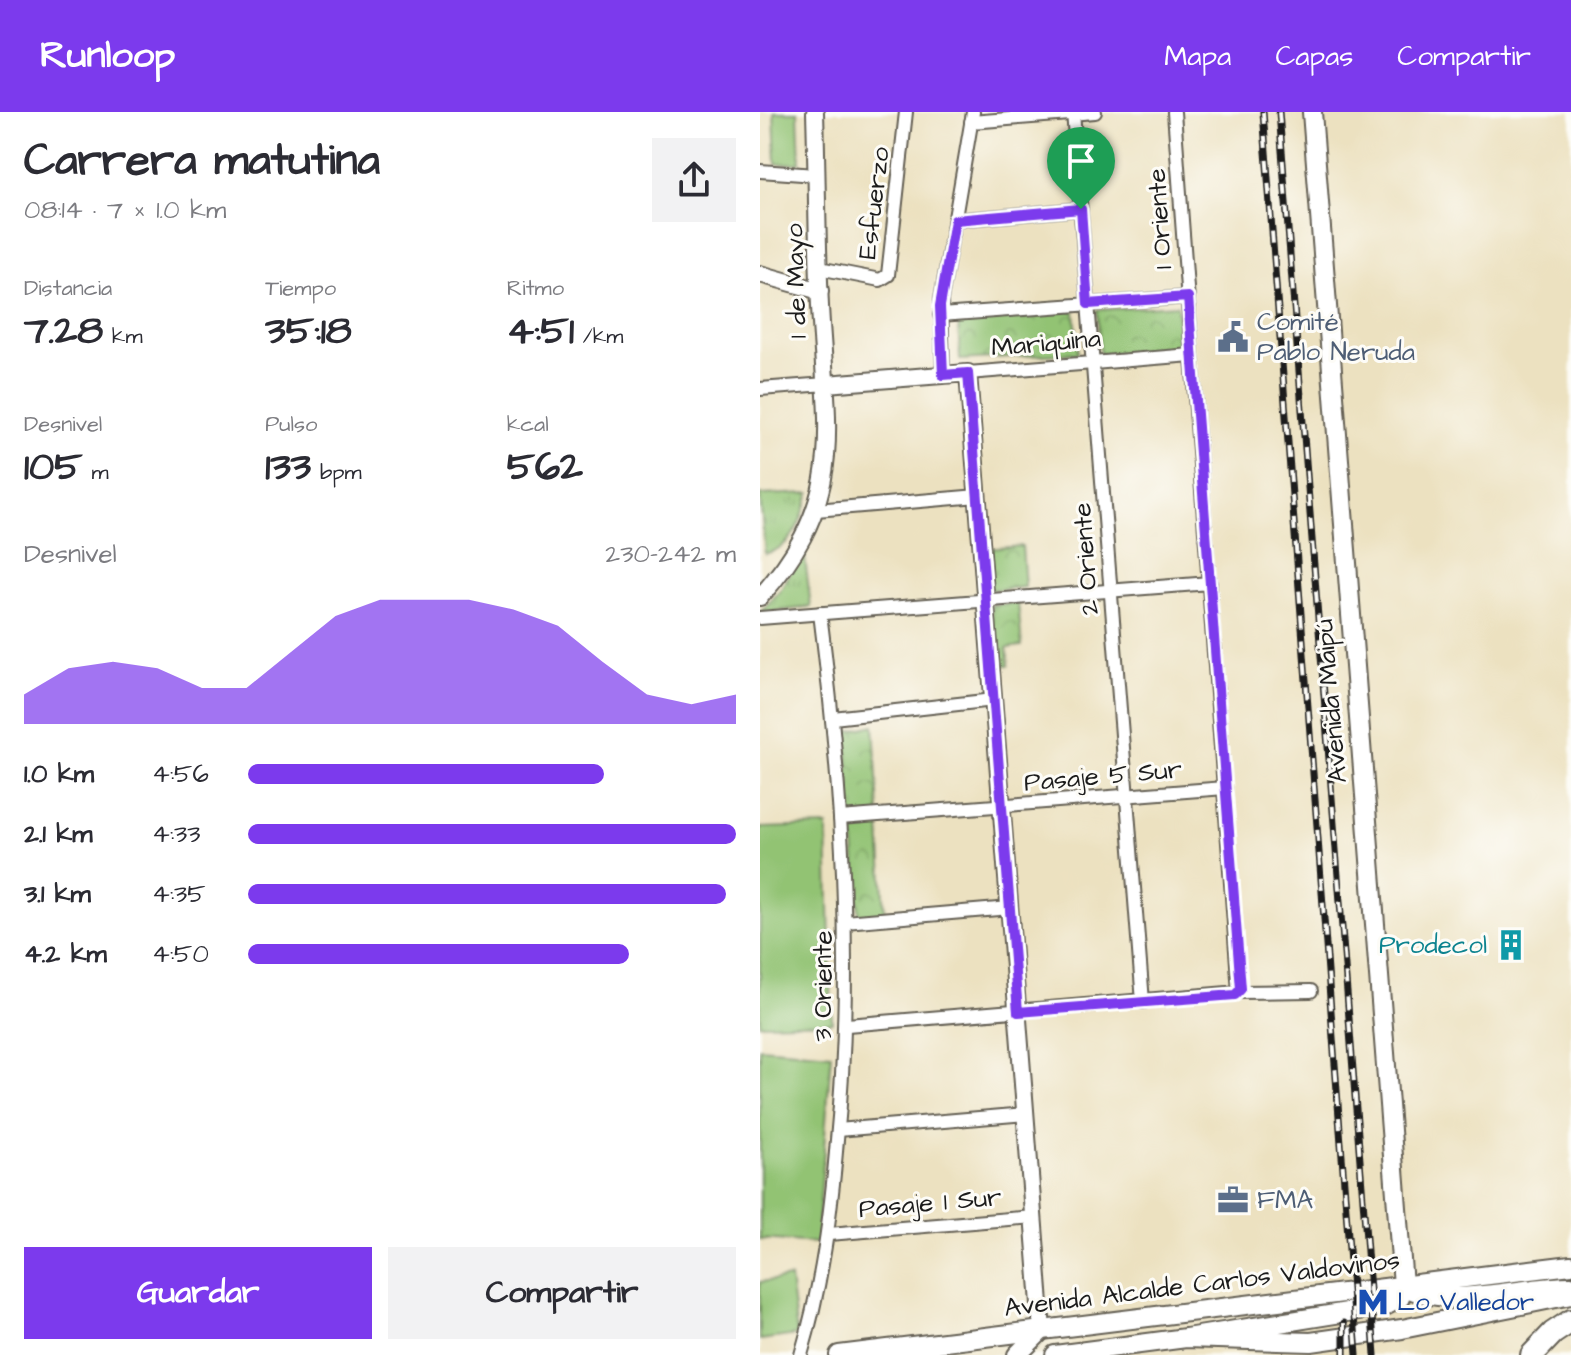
<!DOCTYPE html>
<html lang="es">
<meta charset="utf-8">
<style>
:root{--surface:#fff;--page:#f2f2f3;--text:#2b2b33;--muted:#7c7c81;--accent:#7c3aed}
body{margin:0;font-family:"Architects Daughter",sans-serif;background:var(--page);color:var(--text);height:100vh;display:flex;flex-direction:column;font-size:30px;white-space:nowrap}
*{box-sizing:border-box;margin:0}
p{font-size:26px;color:var(--muted)}
.icon{flex:none;width:44px;height:44px;fill:none;stroke:currentColor;stroke-width:2;stroke-linecap:round;stroke-linejoin:round}
.map{position:relative;flex:1;overflow:hidden}
.side{display:flex;flex-direction:column;background:var(--surface);width:760px}
.side>*{flex:none}
.pin{position:absolute;display:grid;place-items:center;width:68px;height:68px;color:#fff;margin:-82px -34px;border-radius:50% 50% 50% 0;rotate:-45deg;box-shadow:0 0 8px #0007}
.pin .icon{rotate:45deg}
.round{display:grid;place-items:center;flex:none;width:84px;height:84px;border-radius:0px;background:var(--page)}
.head{display:flex;align-items:center;justify-content:space-between;height:136px;padding:0 24px}
h1{font-size:44px;font-weight:700;line-height:60px}
.figures{display:grid;grid-template-columns:repeat(3,1fr);gap:12px;height:136px;padding:8px 24px}
.figures div{display:grid;align-content:center}
.figures b{font-size:40px;font-weight:700}
.figures small{font-size:22px;font-weight:400}
.figures p{font-size:22px}
.chart{height:224px;padding:16px 24px}
.chart p{display:flex;justify-content:space-between}
.chart svg{width:100%;height:144px;margin-top:8px;fill:var(--accent);opacity:.7}
.cta{display:flex;gap:16px;margin-top:auto;padding:16px 24px}
.cta a{flex:1;height:92px;border-radius:0px;background:var(--accent);color:#fff;font-size:32px;font-weight:700;line-height:92px;text-align:center}
.cta a+a{background:var(--page);color:var(--text)}
ul{padding:0 24px;list-style:none;font-size:26px}
li{display:grid;grid-template-columns:128px 96px 1fr;align-items:center;height:60px}
li i{height:20px;border-radius:10px;background:var(--accent)}
header{display:flex;align-items:center;gap:48px;box-sizing:border-box;height:112px;padding:0 40px;background:var(--accent);color:#fff}
header strong{font-size:38px}
nav{display:flex;gap:44px;margin-inline-start:auto;font-size:28px}
main{display:flex;flex:1;min-height:0}
.map>svg:first-child{display:block}
</style>
<header>
<strong>Runloop</strong>
<nav><a>Mapa</a><a>Capas</a><a>Compartir</a></nav>
</header>
<main>
<section class="side">
<div class="head"><div><h1>Carrera matutina</h1><p>08:14 · 7 × 1.0 km</p></div><a class="round"><svg class="icon" aria-label="share" viewBox="0 0 24 24"><path d="M12 15V3M7 8l5-5 5 5M5 13v7h14v-7"/></svg></a></div>
<div class="figures">
<div><p>Distancia</p><b>7.28<small> km</small></b></div>
<div><p>Tiempo</p><b>35:18</b></div>
<div><p>Ritmo</p><b>4:51<small> /km</small></b></div>
</div>
<div class="figures">
<div><p>Desnivel</p><b>105<small> m</small></b></div>
<div><p>Pulso</p><b>133<small> bpm</small></b></div>
<div><p>kcal</p><b>562</b></div>
</div>
<div class="chart"><p><span>Desnivel</span>230–242 m</p>
<svg viewBox="0 0 160 44" preserveAspectRatio="none"><path d="M0 44V35L10 27L20 25L30 27L40 33L50 33L60 22L70 11L80 6L90 6L100 6L110 9L120 14L130 25L140 35L150 38L160 35V44z"/></svg>
</div>
<ul>
<li><b>1.0 km</b>4:56<i style="width:73%"></i></li>
<li><b>2.1 km</b>4:33<i style="width:100%"></i></li>
<li><b>3.1 km</b>4:35<i style="width:98%"></i></li>
<li><b>4.2 km</b>4:50<i style="width:78%"></i></li>
</ul>
<div class="cta"><a>Guardar</a><a>Compartir</a></div>
</section>
<div class="map">
<svg width="811" height="1243" viewBox="0 0 811 1243">
<defs>
<pattern id="grass-tufts" width="24" height="20" patternUnits="userSpaceOnUse" patternTransform="scale(2)"><rect width="24" height="20" fill="#92c373"/><path d="M3 7l-1-3M5 7V3M7 7l1-3M15 17l-1-3M17 17v-4M19 17l1-3" fill="none" stroke="#7da763"/></pattern>
<pattern id="park-crowns" width="20" height="18" patternUnits="userSpaceOnUse" patternTransform="scale(2)"><rect width="20" height="18" fill="#92c373"/><path d="M2 6a3 3 0 1 1 6 0M12 15a3 3 0 1 1 6 0" fill="none" stroke="#7da763"/></pattern>
</defs>
<rect width="100%" height="100%" fill="#fdfcf7"/>
<filter id="ink" filterUnits="userSpaceOnUse"><feTurbulence type="fractalNoise" baseFrequency=".0125" numOctaves="2"/><feDisplacementMap in="SourceGraphic" scale="16" xChannelSelector="R" yChannelSelector="G"/><feConvolveMatrix kernelMatrix="1 2 1 2 8 2 1 2 1" color-interpolation-filters="sRGB"/></filter>
<filter id="wash" filterUnits="userSpaceOnUse"><feTurbulence type="fractalNoise" baseFrequency=".006" numOctaves="4" result="noise"/><feDisplacementMap in="SourceGraphic" scale="32" xChannelSelector="R" yChannelSelector="G"/><feGaussianBlur stdDeviation="1.8" result="paint"/><feColorMatrix in="noise" values="0 0 0 0 0 0 0 0 0 0 0 0 0 0 0 0 0 1.4 0 .05"/><feComposite in="paint" operator="in"/></filter>
<g filter="url(#wash)">
<rect width="100%" height="100%" fill="#ece1c0"/>
<g fill="url(#grass-tufts)" stroke="#577048" stroke-width="2">
<path d="M 50,381 C 41,407 35,435 5,442 L 0,383 Z"/>
<polygon points="44,438 51,495 0,501 20,479"/>
</g>
<g fill="url(#park-crowns)" stroke="#577048" stroke-width="2">
<polygon points="417,193 420,236 340,242 337,198"/>
<polygon points="315,199 318,241 200,248 198,206"/>
<polygon points="262,434 265,475 230,478 226,437"/>
<polygon points="258,491 262,534 247,536 249,553 237,554 231,493"/>
<polygon points="114,613 125,802 99,802 86,620"/>
</g>
<g fill="#92c373" stroke="#577048" stroke-width="2">
<polygon points="14,0 38,0 40,51 16,52"/>
<polygon points="67,714 72,910 0,912 0,716"/>
<polygon points="0,936 71,942 57,1131 0,1127"/>
<polygon points="30,1166 37,1223 0,1228 0,1170"/>
</g>
</g>
<g filter="url(#ink)">
<g fill="none" stroke-linecap="round" stroke-linejoin="round">
<defs>
<g id="minor">
<polyline points="313,0 383,890"/>
<polyline points="414,0 479,880"/>
<polyline points="211,10 335,0"/>
<polyline points="0,59 56,63"/>
<polyline points="195,108 321,97"/>
<polyline points="59,156 120,168 128,163 146,0"/>
<polyline points="180,203 428,185"/>
<polyline points="208,261 432,243"/>
<polyline points="183,263 181,188 213,0"/>
<polyline points="0,277 66,272"/>
<polyline points="56,398 218,384"/>
<polyline points="0,506 450,471"/>
<polyline points="73,606 234,588"/>
<polyline points="80,706 465,676"/>
<polyline points="85,810 250,796"/>
<polyline points="87,913 479,880 551,879"/>
<polyline points="78,1018 266,1002"/>
<polyline points="69,1122 274,1105"/>
<path d="M 41,1243 C 62,1172 71,1102 77,1028 C 94,852 82,676 60,501"/>
</g>
<g id="tertiary">
<polyline points="0,162 60,179"/>
<polyline points="66,272 208,261 282,1218"/>
<path d="M 0,485 C 89,386 66,315 60,194 C 57,130 57,65 55,0"/>
</g>
<g id="secondary">
<path d="M 643,1173 C 681,1199 763,1174 811,1174"/>
<polyline points="426,1226 625,1194 640,1186 643,1173 552,0"/>
<polyline points="79,1243 811,1153"/>
<polyline points="257,1243 282,1218"/>
<polyline points="295,1243 426,1226 551,1230 642,1217 811,1183"/>
</g>
<polyline id="motorway" points="772,1243 793,1221 811,1209"/>
</defs>
<use href="#minor" stroke="#656155" stroke-width="16"/>
<use href="#tertiary" stroke="#656155" stroke-width="20"/>
<use href="#secondary" stroke="#656155" stroke-width="22"/>
<use href="#motorway" stroke="#656155" stroke-width="26"/>
<use href="#minor" stroke="#fff" stroke-width="12"/>
<use href="#tertiary" stroke="#fff" stroke-width="16"/>
<use href="#secondary" stroke="#fff" stroke-width="18"/>
<use href="#motorway" stroke="#fff" stroke-width="22"/>
<defs>
<g id="rail">
<polyline points="503,0 597,1243"/>
<polyline points="519,0 615,1243"/>
<polyline points="584,1211 584,1243"/>
</g>
</defs>
<use href="#rail" stroke="#1c1c1c" stroke-width="7"/>
<use href="#rail" stroke="#fdfcf7" stroke-width="4" stroke-dasharray="12" stroke-linecap="butt"/>
</g>
</g>
<g fill="none" stroke-linecap="round" stroke-linejoin="round" filter="url(#ink)">
<defs>
<polygon id="route" points="321,97 328,192 428,185 481,877 475,883 258,900 208,261 183,263 180,194 195,108"/>
</defs>
<use href="#route" stroke="#fff" stroke-width="16"/>
<use href="#route" stroke="#7c3aed" stroke-width="10"/>
</g>
<defs>
<symbol id="civic-bare" viewBox="-9 -9 18 18"><path d="M-.6-6.5H3V-4.5H.6V-3L4-1V1h2V6H-6V1h2V-1L-.6-3ZM-1.2 2.5V6h2.4V2.5Z" fill="#5c6f8a" stroke="#fdfcf7" stroke-width="2.5" paint-order="stroke"/></symbol>
<symbol id="building-bare" viewBox="-9 -9 18 18"><path d="M-4-6H4V6H1V3H-1V6H-4ZM-2.5-4.3h1.7v1.8h-1.7ZM.8-4.3h1.7v1.8H.8ZM-2.5-1h1.7V.8h-1.7ZM.8-1h1.7V.8H.8Z" fill="#0f9aa8" stroke="#fdfcf7" stroke-width="2.5" paint-order="stroke"/></symbol>
<symbol id="office-bare" viewBox="-9 -9 18 18"><path d="M-6-3h4V-5.5h4V-3h4V5H-6ZM-1-4.5V-3h2v-1.5ZM-6 0V1H6V0Z" fill="#5c6f8a" stroke="#fdfcf7" stroke-width="2.5" paint-order="stroke"/></symbol>
<symbol id="metro-bare" viewBox="-9 -9 18 18"><path d="M-5.5 5V-5H-3L0 0L3-5H5.5V5H3V-.5L0 4L-3-.5V5Z" fill="#1a4fb4" stroke="#fdfcf7" stroke-width="2.5" paint-order="stroke"/></symbol>
</defs>
<g fill-rule="evenodd">
<use href="#civic-bare" x="451" y="203" width="44" height="44"/>
<use href="#building-bare" x="729" y="811" width="44" height="44"/>
<use href="#office-bare" x="451" y="1066" width="44" height="44"/>
<use href="#metro-bare" x="591" y="1168" width="44" height="44"/>
</g>
<g text-anchor="middle" dominant-baseline="central" stroke-width="6" stroke-linejoin="round" paint-order="stroke">
<g font-size="26" fill="#1c1c1c" stroke="#fdfcf7">
<text transform="translate(114 91) rotate(-83)">Esfuerzo</text>
<text transform="translate(400 107) rotate(-94)">1 Oriente</text>
<text transform="translate(36 169) rotate(-92)">1 de Mayo</text>
<text transform="translate(286 231) rotate(-5)">Mariquina</text>
<text transform="translate(326 447) rotate(-94)">2 Oriente</text>
<text transform="translate(571 589) rotate(-95)">Avenida Maipú</text>
<text transform="translate(343 664) rotate(-5)">Pasaje 5 Sur</text>
<text transform="translate(63 874) rotate(-90)">3 Oriente</text>
<text transform="translate(170 1091) rotate(-5)">Pasaje 1 Sur</text>
<text transform="translate(442 1172) rotate(-7)">Avenida Alcalde Carlos Valdovinos</text>
</g>
<g font-size="26" fill="#4e5e75" stroke="#fdfcf7" text-anchor="start">
<text x="497" y="210">Comité<tspan x="497" dy="30">Pablo Neruda</tspan></text>
<text x="497" y="1088">FMA</text>
</g>
<g font-size="26" fill="#0d838f" stroke="#fdfcf7" text-anchor="end">
<text x="727" y="833">Prodecol</text>
</g>
<g font-size="26" fill="#164399" stroke="#fdfcf7" text-anchor="start">
<text x="637" y="1190">Lo Valledor</text>
</g>
</g>
</svg>
<div class="pin" style="left:321px;top:97px;background:#1e9e55"><svg class="icon" aria-label="arrive" viewBox="0 0 24 24"><path d="M6 21V4h12l-3 4 3 4H6"/></svg></div>
</div>
</main>
